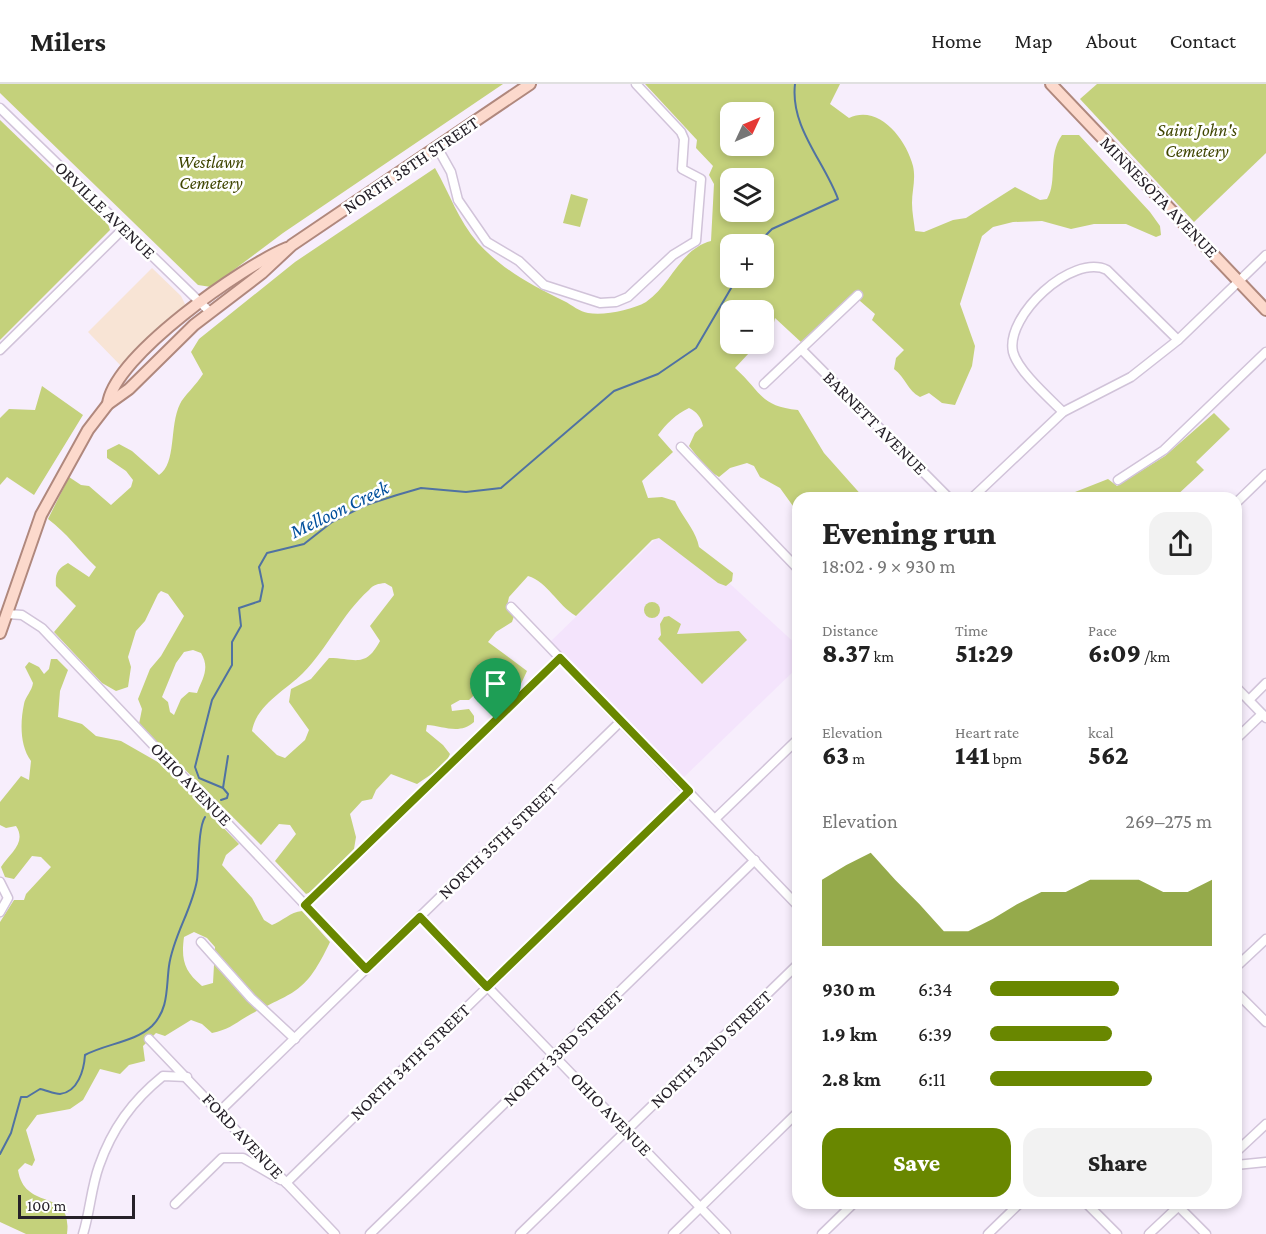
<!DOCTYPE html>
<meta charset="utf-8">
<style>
:root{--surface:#fff;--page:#f2f2f2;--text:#222;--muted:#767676;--line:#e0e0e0;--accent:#698700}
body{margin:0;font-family:"Crimson Pro",serif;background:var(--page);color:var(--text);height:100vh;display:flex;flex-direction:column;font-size:22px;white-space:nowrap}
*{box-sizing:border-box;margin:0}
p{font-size:20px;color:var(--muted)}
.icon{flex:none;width:33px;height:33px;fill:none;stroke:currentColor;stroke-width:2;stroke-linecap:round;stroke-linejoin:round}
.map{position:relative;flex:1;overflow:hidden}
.drawer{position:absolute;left:792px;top:408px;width:450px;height:717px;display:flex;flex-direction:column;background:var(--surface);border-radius:18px;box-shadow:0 3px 9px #0003}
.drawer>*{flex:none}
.needle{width:39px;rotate:46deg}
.buttons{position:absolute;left:720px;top:18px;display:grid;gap:12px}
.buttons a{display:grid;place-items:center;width:54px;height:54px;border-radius:12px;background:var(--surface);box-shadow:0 3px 9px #0003;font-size:30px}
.scale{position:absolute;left:18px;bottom:15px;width:117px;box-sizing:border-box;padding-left:6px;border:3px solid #262129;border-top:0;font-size:16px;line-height:21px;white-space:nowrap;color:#262129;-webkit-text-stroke:4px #fff;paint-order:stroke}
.pin{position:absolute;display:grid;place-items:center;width:51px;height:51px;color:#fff;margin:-62px -26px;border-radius:50% 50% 50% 0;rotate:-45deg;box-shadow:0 0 6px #0007}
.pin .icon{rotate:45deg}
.round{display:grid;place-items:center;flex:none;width:63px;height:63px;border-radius:18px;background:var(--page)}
.overview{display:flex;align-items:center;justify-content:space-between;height:102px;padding:0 30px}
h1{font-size:33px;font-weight:800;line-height:45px}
.metrics{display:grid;grid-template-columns:repeat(3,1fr);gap:9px;height:102px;padding:6px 30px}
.metrics div{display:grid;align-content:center}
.metrics b{font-size:26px;font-weight:800}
.metrics small{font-size:16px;font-weight:400}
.metrics p{font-size:16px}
.chart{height:168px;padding:12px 30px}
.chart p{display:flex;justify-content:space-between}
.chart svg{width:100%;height:108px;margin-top:6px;fill:var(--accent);opacity:.7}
.button{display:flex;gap:12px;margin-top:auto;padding:12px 30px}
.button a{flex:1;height:69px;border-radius:18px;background:var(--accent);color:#fff;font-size:24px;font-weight:800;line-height:69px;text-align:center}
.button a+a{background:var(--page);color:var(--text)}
ul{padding:0 30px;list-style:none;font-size:20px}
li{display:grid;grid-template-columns:96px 72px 1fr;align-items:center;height:45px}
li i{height:15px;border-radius:8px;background:var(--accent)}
header{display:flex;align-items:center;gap:36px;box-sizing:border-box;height:84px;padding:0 30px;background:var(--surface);border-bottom:2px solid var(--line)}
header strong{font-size:28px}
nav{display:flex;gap:33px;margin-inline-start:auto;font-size:21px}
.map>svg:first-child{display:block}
</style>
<header>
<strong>Milers</strong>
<nav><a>Home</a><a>Map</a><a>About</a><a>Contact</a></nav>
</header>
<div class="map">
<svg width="1266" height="1150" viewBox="0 0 1266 1150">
<rect width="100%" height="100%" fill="#f7eefc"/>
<polygon fill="#f8e4d5" points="152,184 181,212 185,220 183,227 122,283 88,248"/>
<polygon fill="#f4e4fc" points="668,443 798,562 798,583 682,695 550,558"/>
<g fill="#c4d17b" fill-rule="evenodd">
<polygon points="0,0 503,0 283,149 211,203 198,201 0,9"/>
<path d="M 645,0 L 840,0 L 830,20 L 849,34 C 879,20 906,55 913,82 C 916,96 912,106 912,119 C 912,128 914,138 915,147 L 924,148 L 953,136 L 966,134 L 1015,103 L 1040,116 L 1047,115 C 1058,97 1047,72 1062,51 L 1079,51 L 1150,128 L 1160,142 L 1161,151 L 1156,153 L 1126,140 L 1094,140 L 1071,145 L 1042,137 L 1013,138 L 993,143 L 982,152 L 960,220 L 975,262 L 972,282 L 955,321 L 942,319 L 929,309 L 920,313 C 907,306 906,294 894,285 L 896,274 L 904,266 L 872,236 L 875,230 L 852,210 L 802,259 L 775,234 L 773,243 L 764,249 L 764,226 L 730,226 L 730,260 L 744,260 L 749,269 L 735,284 C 761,307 759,322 798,326 L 824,369 L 864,414 L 798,414 L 798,429 L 780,404 L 760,393 L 754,382 L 747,379 L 730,384 L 719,393 L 708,386 L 689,362 L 695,349 L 703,342 C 701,333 697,328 689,324 C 676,330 666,340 658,351 L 673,368 L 642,397 L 648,414 L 662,413 L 675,417 C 682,433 696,446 699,463 L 733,489 L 732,497 L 726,502 L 718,499 L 659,454 L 652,456 L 576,532 C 557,521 548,498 528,492 L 509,513 L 507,522 L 514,532 L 512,538 L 496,548 L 488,558 L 527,587 L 520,602 L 515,605 C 487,591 492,595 469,616 L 460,616 L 451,621 L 452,627 L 469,625 L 474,632 L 474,638 C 460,651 443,642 427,641 L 426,647 L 443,661 L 450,670 L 445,681 L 417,700 L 391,690 L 376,706 L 372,715 L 362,717 L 350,730 L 356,753 L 354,765 L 313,807 L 306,810 L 275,777 L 296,750 L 290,741 L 279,740 L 261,761 L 139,640 L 142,625 L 138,615 L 150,585 L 161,572 L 184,532 L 168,510 L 161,507 L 158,510 L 145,537 L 136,547 L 128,573 L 131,583 L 128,603 L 116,607 L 102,599 L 54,548 L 76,522 L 56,502 C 55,490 57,485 68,479 L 89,493 L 96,483 C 79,467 67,449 48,435 L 69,393 L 81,401 L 89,402 L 111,421 L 131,403 L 133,396 L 126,387 L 107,374 L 107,366 L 119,360 L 132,367 L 159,391 C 177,379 169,342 180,320 C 183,313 197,300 203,290 L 191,268 L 199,255 L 295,178 L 435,84 C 450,110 458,136 478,159 C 503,186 531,201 564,217 C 572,221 580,228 588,229 C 604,232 632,226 646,218 C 671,201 680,165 711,157 L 714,100 L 709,91 L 713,82 L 696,64 L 697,56 ZM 730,28 L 764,28 L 764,62 L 730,62 ZM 730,94 L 764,94 L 764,128 L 730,128 ZM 730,160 L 764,160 L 764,194 L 730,194 ZM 385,499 L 392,503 L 394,511 L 370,542 L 380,557 C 365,585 355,574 329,574 L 311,595 L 291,605 L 289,618 L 309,646 L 305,656 L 285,674 L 277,671 L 252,647 C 257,620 285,607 303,589 C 328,564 342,530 369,506 C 374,500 378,500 385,499 ZM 193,566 L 201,569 C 210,584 203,594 197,609 L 189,608 L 181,615 L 174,631 L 170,628 L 168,618 L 162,613 L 176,579 L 184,568 Z"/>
<polygon points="1097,0 1266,0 1266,69 1194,138 1080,15"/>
<polygon points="0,36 108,140 110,146 0,256"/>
<polygon points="571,110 588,115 580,143 563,139"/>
<polygon points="42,302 83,331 34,411 7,393 0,401 0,334 9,325 35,326"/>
<polygon points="1214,329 1230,345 1196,378 1204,386 1174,414 1052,414 1046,408 1075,408 1108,395 1117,402 1165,372"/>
<circle cx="652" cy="526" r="8"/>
<polygon points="669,532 681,540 677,550 739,547 747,556 702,600 658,555 661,551 660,540 664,533"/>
<path d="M 51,575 L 57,575 L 68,586 L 60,607 L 58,633 L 82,640 L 96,652 L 121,657 L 163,681 L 239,760 L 226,771 L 222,781 L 252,814 L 264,836 L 272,841 C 283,837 290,828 302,827 L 330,858 C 304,913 294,906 246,933 C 233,941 227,946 212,949 L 202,940 L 191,936 L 165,952 L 156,949 L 143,962 L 145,977 L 129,981 L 120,990 L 100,985 L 83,1016 L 70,1025 L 37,1031 L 26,1046 L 35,1076 L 32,1082 L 25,1079 L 18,1086 C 25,1129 73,1102 67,1150 L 26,1150 L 0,1138 L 0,838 L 14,816 L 24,816 L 26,810 L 51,783 L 41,773 L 32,772 L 14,795 L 5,793 L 1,783 C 10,769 27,759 16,742 L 6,744 L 0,741 L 0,718 L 21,692 L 29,696 L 31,677 C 20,662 20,639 24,620 C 25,613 32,607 33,599 L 25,583 L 29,578 L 39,583 L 44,590 L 49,585 ZM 194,848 L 207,854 L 215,863 L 213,899 L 202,902 C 184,887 181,876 184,853 Z"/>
</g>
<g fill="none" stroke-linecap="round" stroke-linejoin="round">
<g stroke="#5072a2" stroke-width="2">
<path d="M 757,160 L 772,145 L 838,115 C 824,77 790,43 795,0"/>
<polyline points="223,704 228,672"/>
<polyline points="221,716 227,714 228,710 223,704 199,694 195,683 212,616 232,581 232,558 241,542 239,524 260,517 263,502 259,483 267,469 304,460 332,438 366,421 397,411 421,404 466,408 501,404 614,307 658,290 696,264 737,194"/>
<path d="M 0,1070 L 11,1049 L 21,1013 L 27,1013 L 40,1005 C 46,1006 54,1010 60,1010 C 78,1008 84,986 85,971 C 105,960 135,958 152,942 C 169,925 166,904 169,882 C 173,852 192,826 197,796 C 199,780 198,744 205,733"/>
</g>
<defs>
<g id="minor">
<polyline points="0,24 210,228"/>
<polyline points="437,63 451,88 458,116 487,158 519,177 544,201 600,219 616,218 628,213 673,171 696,157 701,95 682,85 684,55 681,48 636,0"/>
<polyline points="801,265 949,414"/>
<polyline points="0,266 124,144"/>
<polyline points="764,300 858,211"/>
<path d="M 1063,328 C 1049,314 1018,287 1013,268 C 1005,232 1072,169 1107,186 L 1178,256"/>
<polyline points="681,363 798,485"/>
<polyline points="1118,396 1164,366 1266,268"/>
<polyline points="972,414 1063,328 1131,293 1178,256 1266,171"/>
<polyline points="1236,419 1266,390"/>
<polyline points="511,523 798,822"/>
<polyline points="7,530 22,531 42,544 366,885"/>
<polyline points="1236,603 1266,634"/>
<polyline points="1249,616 1266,599"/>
<polyline points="1236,655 1262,630"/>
<polyline points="715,735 798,655"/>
<polyline points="0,798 8,814 0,828"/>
<polyline points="305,821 560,574"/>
<polyline points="420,833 726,1150"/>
<polyline points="201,858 251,914 295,955"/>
<polyline points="1236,883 1266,855"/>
<polyline points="1236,908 1266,938"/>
<polyline points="149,955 335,1150"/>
<polyline points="220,1027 621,637"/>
<polyline points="1236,1068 1266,1040"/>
<polyline points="1236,1081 1266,1078"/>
<polyline points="286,1099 689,707"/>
<polyline points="1086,1119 1117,1150"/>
<polyline points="175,1120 222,1074 243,1074 281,1096"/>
<polyline points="1178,1122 1206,1150"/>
<path d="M 83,1150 C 90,1128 91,1104 99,1082 C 112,1045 132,1017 163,992 L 187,993"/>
<polyline points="370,1150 755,776"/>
<polyline points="520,1150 798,880"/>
<polyline points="673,1150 798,1028"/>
<polyline points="822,1150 854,1119"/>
<polyline points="988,1150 1020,1119"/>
<polyline points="1149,1150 1182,1119"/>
</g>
<g id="major">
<polyline points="1051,0 1266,226"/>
<path d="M 108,320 C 114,272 243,182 287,164"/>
<polyline points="0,549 41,431 88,346 108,320 129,305 194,241 262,189 292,161 530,0"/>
</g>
</defs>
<use href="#minor" stroke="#d1c3d9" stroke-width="11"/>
<use href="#major" stroke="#b0887d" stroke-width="14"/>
<use href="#minor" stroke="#fff" stroke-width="8"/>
<use href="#major" stroke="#fcd9cc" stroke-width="10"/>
</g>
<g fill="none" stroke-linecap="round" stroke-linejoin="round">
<defs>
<polygon id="route" points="560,574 689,707 487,903 420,833 366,885 305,821"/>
</defs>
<use href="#route" stroke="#fff" stroke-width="12"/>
<use href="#route" stroke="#698700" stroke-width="8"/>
</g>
<g text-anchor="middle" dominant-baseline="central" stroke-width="5" stroke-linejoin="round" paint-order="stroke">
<g font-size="18" font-style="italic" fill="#3f4500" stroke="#fff">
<text x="1197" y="46">Saint John's<tspan x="1197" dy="21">Cemetery</tspan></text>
<text x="211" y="78">Westlawn<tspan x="211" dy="21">Cemetery</tspan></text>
</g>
<g font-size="18" fill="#262129" stroke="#fff">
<text transform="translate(411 81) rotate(-34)">NORTH 38TH STREET</text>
<text transform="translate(1159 113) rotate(46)">MINNESOTA AVENUE</text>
<text transform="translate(105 126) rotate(44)">ORVILLE AVENUE</text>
<text transform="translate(875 339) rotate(45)">BARNETT AVENUE</text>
<text transform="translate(191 700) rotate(46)">OHIO AVENUE</text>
<text transform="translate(498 757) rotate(-44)">NORTH 35TH STREET</text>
<text transform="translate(563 964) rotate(-44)">NORTH 33RD STREET</text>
<text transform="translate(711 965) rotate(-44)">NORTH 32ND STREET</text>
<text transform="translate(410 978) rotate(-44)">NORTH 34TH STREET</text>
<text transform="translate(611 1030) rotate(46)">OHIO AVENUE</text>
<text transform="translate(243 1052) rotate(47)">FORD AVENUE</text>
</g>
<g font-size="20" font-style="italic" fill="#004f9c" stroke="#fff">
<text transform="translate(339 425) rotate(-26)">Melloon Creek</text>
</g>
</g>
</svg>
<div class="buttons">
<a><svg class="needle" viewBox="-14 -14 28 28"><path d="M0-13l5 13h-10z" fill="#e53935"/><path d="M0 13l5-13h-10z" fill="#767676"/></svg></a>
<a><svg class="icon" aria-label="layers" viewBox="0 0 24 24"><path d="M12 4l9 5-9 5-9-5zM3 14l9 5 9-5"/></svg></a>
<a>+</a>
<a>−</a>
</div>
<div class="scale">100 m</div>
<div class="pin" style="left:496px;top:636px;background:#1e9e55"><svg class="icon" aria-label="arrive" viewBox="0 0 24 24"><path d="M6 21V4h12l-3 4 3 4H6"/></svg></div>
<section class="drawer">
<div class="overview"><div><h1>Evening run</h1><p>18:02 · 9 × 930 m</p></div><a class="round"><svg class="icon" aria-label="share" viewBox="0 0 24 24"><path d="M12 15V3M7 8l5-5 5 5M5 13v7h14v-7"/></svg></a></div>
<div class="metrics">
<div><p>Distance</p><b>8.37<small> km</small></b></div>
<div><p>Time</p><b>51:29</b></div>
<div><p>Pace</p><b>6:09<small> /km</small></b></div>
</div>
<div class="metrics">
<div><p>Elevation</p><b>63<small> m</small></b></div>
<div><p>Heart rate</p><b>141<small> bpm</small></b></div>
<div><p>kcal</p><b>562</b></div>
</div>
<div class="chart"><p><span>Elevation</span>269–275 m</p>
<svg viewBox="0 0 160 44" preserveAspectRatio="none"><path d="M0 44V17L10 11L20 6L30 17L40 27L50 38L60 38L70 33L80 27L90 22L100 22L110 17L120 17L130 17L140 22L150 22L160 17V44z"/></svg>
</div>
<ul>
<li><b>930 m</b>6:34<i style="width:58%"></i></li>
<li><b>1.9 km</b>6:39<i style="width:55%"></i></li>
<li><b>2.8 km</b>6:11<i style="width:73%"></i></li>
</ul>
<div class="button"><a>Save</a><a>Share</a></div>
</section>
</div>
